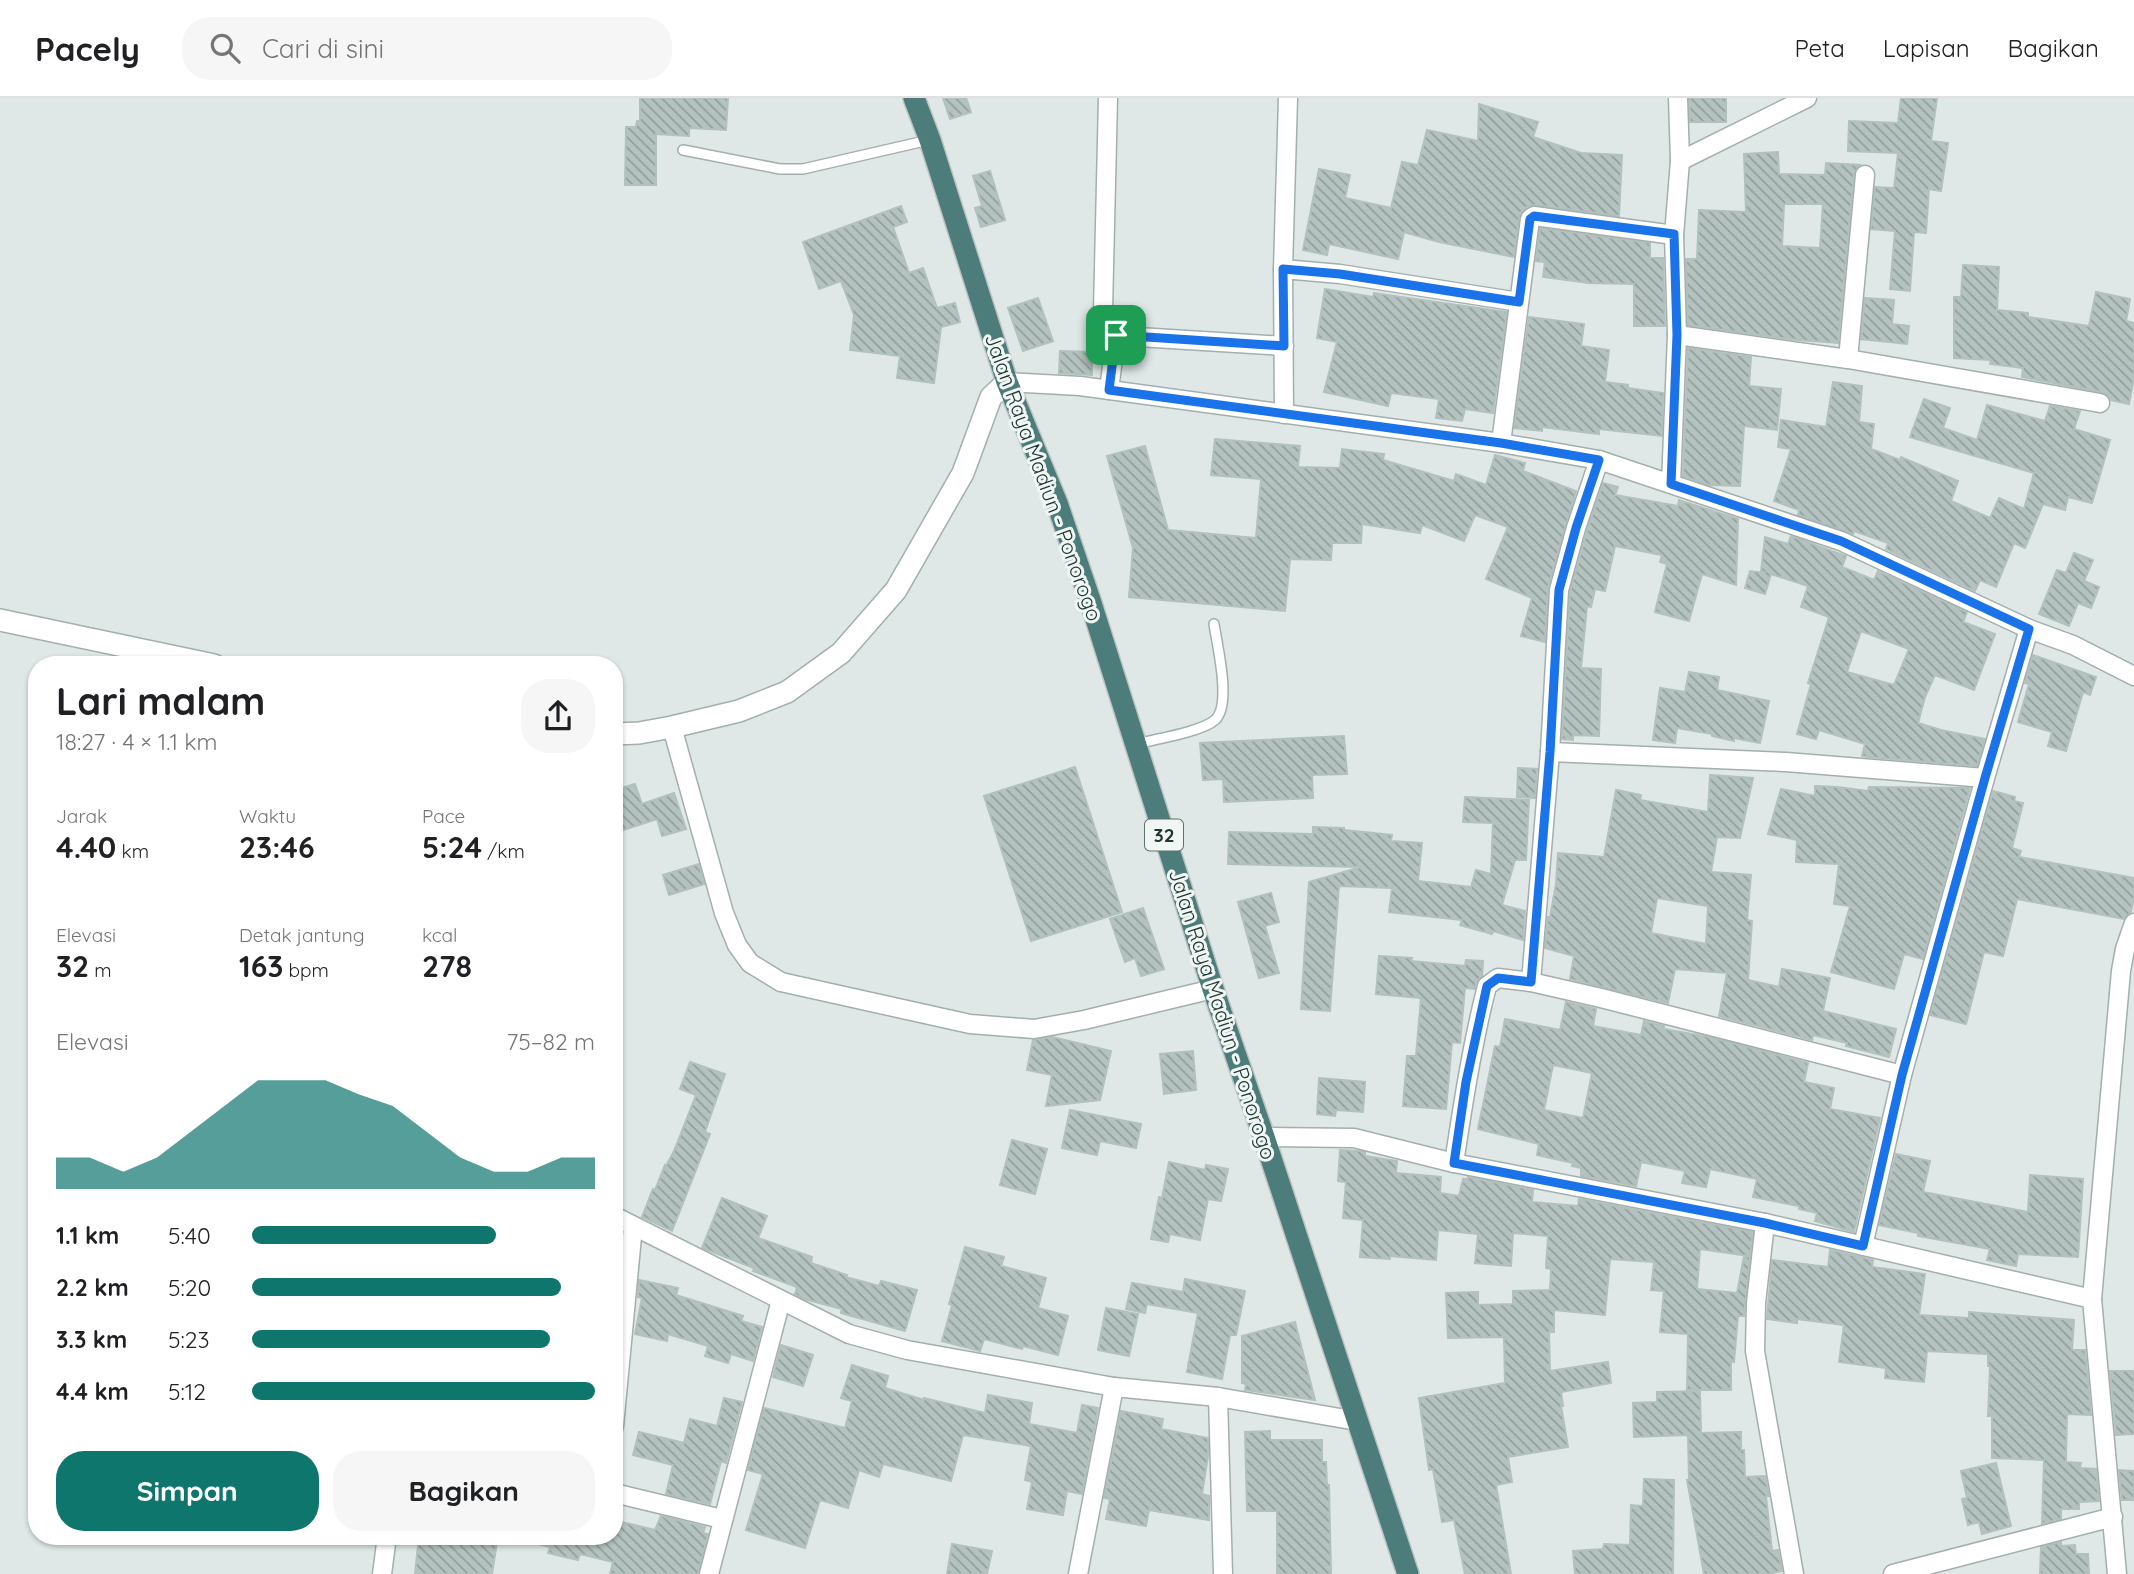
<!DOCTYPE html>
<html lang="id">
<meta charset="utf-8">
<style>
:root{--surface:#fff;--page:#f6f6f6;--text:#202124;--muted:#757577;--line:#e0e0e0;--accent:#0f766e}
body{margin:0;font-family:Quicksand,sans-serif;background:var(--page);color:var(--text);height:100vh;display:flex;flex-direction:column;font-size:26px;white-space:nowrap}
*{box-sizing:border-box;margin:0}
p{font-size:23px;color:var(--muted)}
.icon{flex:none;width:38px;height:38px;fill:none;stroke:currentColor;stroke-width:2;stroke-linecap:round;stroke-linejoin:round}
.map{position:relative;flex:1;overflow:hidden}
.panel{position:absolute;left:28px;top:558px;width:595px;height:889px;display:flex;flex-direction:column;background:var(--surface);border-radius:28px;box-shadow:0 2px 5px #0004}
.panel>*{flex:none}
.pin{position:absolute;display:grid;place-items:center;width:60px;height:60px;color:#fff;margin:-30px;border-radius:14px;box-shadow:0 4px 10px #0006}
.round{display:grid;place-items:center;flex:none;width:74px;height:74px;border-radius:28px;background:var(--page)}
.headline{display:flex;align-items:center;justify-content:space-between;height:119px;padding:0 28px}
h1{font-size:38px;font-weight:700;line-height:52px}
.stats{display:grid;grid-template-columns:repeat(3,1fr);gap:10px;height:119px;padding:7px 28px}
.stats div{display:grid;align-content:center}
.stats b{font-size:30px;font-weight:700}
.stats small{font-size:19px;font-weight:400}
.stats p{font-size:19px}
.chart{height:196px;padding:14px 28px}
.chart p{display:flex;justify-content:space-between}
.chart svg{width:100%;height:126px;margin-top:7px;fill:var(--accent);opacity:.7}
.cta{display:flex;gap:14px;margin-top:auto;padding:14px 28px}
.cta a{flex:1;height:80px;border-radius:28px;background:var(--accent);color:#fff;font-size:28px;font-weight:700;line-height:80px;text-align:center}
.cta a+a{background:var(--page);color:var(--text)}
ul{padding:0 28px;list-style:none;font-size:23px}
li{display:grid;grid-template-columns:112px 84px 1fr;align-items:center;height:52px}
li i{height:18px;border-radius:9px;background:var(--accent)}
header{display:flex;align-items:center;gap:42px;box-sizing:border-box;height:98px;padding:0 35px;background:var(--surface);border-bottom:2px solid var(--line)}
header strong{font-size:33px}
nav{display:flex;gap:38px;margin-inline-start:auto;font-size:24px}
.search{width:490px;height:63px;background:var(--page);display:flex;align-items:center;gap:18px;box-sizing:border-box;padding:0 24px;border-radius:28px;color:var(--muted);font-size:26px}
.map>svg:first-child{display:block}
</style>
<header>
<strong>Pacely</strong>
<div class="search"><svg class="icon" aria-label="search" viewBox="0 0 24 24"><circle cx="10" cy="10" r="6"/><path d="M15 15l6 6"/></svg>Cari di sini</div>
<nav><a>Peta</a><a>Lapisan</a><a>Bagikan</a></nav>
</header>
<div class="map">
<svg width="2134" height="1476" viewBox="0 0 2134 1476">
<defs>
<pattern id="building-back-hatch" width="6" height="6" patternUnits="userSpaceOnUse" patternTransform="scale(1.75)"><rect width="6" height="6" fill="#b4c3bf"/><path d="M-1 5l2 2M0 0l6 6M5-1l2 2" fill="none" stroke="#929f9c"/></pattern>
</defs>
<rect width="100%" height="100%" fill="#dfe8e6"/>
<g fill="url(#building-back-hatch)" stroke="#b2c1bd" stroke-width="2" fill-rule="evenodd">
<polygon points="640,0 728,0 726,32 689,30 689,38 656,36 656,87 625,87 626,29 636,29 637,23 640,23"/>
<polygon points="943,0 966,0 971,14 950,21"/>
<polygon points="1689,0 1726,0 1726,24 1690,24"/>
<polygon points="1901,0 1937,0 1931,43 1948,45 1941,93 1929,91 1926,135 1914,134 1910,193 1890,191 1895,133 1871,131 1875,89 1894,90 1898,55 1848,53 1849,23 1898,25"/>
<polygon points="1479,6 1538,24 1533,39 1581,55 1622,57 1619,118 1536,107 1528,108 1520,115 1519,119 1514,159 1439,144 1404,134 1398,161 1329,146 1327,157 1303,152 1319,71 1350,77 1345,100 1391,110 1402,64 1418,67 1427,32 1478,43"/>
<path d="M 1778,54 L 1779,76 L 1825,77 L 1826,65 L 1860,67 L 1854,76 L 1838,245 L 1797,242 L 1688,227 L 1686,161 L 1697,161 L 1699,112 L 1746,114 L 1744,56 ZM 1784,106 L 1823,106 L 1820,150 L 1782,148 Z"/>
<polygon points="990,73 1005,122 981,129 975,110 982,108 973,78"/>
<polygon points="901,108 907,124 893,129 909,175 923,170 937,210 955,205 960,224 941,229 934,285 897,280 900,258 850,252 854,217 841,183 819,191 803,144"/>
<polygon points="1540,130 1650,145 1650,160 1663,160 1665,228 1634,228 1634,186 1589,185 1543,179 1545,164 1536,163"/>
<polygon points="1963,167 1999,169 1997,212 2028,215 2028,219 2089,228 2096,194 2130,201 2126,223 2134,225 2134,280 2129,306 2111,302 2108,297 2102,294 2022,279 2023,270 1990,266 1991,262 1954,260 1954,199 1961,199"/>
<polygon points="1325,191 1373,199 1374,195 1507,214 1493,315 1465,311 1462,323 1436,320 1439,301 1391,295 1388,308 1324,294 1337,244 1317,240"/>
<polygon points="1038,200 1053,243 1023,253 1008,210"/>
<polygon points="1865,200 1894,202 1892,226 1909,228 1907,246 1861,241"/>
<polygon points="1529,219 1584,226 1581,248 1609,252 1605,284 1628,287 1628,290 1663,295 1662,338 1599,331 1599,336 1542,329 1542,333 1514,330"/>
<polygon points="1688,250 1751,259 1749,288 1781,291 1777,332 1744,328 1740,388 1709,387 1683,378"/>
<polygon points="1060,253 1092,254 1092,277 1059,275"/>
<polygon points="1833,284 1862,288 1859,324 1874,326 1871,351 1900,362 1901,359 1958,383 1951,403 1990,420 1999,400 2024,411 2034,375 1910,339 1924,301 1950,310 1943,330 1977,342 1987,307 2045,323 2050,308 2080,313 2074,331 2110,342 2092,405 2068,399 2065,412 2043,406 2025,450 2014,445 1996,489 1980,482 1975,493 1886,451 1888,445 1854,433 1853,436 1798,417 1799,412 1774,403 1791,351 1778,349 1781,322 1826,329"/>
<polygon points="1215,341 1300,348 1298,369 1340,370 1342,351 1384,356 1383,362 1454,383 1456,376 1486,387 1495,357 1525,365 1523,373 1576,393 1548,489 1545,544 1521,538 1532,500 1486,481 1508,429 1475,417 1464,443 1422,427 1420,435 1362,426 1361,445 1332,445 1331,462 1290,461 1285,513 1129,499 1133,450 1107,358 1145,348 1168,432 1256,440 1261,381 1211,377"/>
<polygon points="1603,385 1618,389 1615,397 1678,408 1679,402 1738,421 1736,487 1702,476 1689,523 1655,514 1667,466 1660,464 1662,457 1615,448 1605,493 1595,491 1591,509 1587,508 1581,570 1601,571 1599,638 1573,637 1573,642 1562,641 1570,494 1587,433"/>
<path d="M 1791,438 L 1846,458 L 1842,469 L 1874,482 L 1878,473 L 1967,514 L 1963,524 L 1995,536 L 1974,592 L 1935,577 L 1925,599 L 1918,625 L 1941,632 L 1985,641 L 1977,668 L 1868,659 L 1862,658 L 1865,646 L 1819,632 L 1816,641 L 1797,636 L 1811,586 L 1808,585 L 1829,519 L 1801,509 L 1808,488 L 1771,476 L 1765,496 L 1745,490 L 1750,473 L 1766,475 L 1761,473 L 1765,439 L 1788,446 ZM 1861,533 L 1909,551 L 1894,587 L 1847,574 Z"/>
<polygon points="2074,455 2093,462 2084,483 2099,489 2091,510 2078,505 2069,528 2039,516 2057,472 2066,475"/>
<polygon points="2033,557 2096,579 2090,597 2083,594 2066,653 2048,648 2052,634 2018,624 2029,586 2025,585"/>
<polygon points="1689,574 1719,579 1717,592 1769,603 1760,645 1734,640 1734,643 1712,638 1712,636 1677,630 1675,645 1653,642 1660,590 1685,594"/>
<polygon points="1344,638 1347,676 1312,677 1313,700 1224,704 1223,681 1203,682 1200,645"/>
<polygon points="1075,669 1122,814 1031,843 984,698"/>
<polygon points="1518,670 1537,671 1535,700 1517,699"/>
<path d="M 1710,677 L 1753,680 L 1740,740 L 1717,739 L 1711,774 L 1751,777 L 1747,822 L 1752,823 L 1748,882 L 1779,889 L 1782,871 L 1830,880 L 1823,913 L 1896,931 L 1889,959 L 1846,948 L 1847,945 L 1813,937 L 1812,942 L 1719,918 L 1727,875 L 1675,871 L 1668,905 L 1570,881 L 1574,858 L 1545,850 L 1548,819 L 1550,819 L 1556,786 L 1558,755 L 1604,759 L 1616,692 L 1641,697 L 1640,702 L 1708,714 ZM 1657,800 L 1708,808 L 1706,846 L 1651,835 Z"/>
<polygon points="635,686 642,706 674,695 686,731 662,738 657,721 614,735 614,692"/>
<polygon points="1815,688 1837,689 1868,693 1869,689 1970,690 1923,861 1904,856 1894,891 1831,874 1850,808 1834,806 1839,766 1796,764 1797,742 1768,736 1781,691 1815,698"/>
<polygon points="1993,693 2015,699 2014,703 2023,705 2012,750 2021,753 2019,759 2134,780 2134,799 2131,814 2124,821 2017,801 2003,858 1984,854 1966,926 1930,917"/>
<polygon points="1465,699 1529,702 1526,762 1515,762 1502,807 1525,813 1523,842 1493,833 1492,836 1460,827 1462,822 1389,814 1392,790 1339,788 1330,913 1301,911 1309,784 1361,769 1228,766 1229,734 1313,736 1313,729 1344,730 1344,732 1392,737 1391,743 1422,745 1418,783 1471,789 1476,772 1491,776 1493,725 1463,724"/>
<polygon points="699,766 704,786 669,797 663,777"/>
<polygon points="1271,795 1279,824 1265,828 1279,875 1259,880 1238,804"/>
<polygon points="1143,810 1164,871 1141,878 1135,860 1125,864 1110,821"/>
<polygon points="1379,858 1412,860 1411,863 1465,868 1466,862 1483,863 1482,878 1476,884 1475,891 1465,890 1460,945 1452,944 1446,1011 1403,1008 1407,958 1416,958 1421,900 1376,896"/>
<path d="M 1566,904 L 1596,911 L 1593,928 L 1641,937 L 1644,923 L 1664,928 L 1664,931 L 1709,939 L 1808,965 L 1804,984 L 1834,990 L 1830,1011 L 1880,1020 L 1854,1134 L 1815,1123 L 1817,1115 L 1799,1111 L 1799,1108 L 1753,1099 L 1757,1081 L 1710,1071 L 1706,1089 L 1682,1085 L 1685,1073 L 1641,1064 L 1636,1088 L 1581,1078 L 1581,1070 L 1572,1068 L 1573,1065 L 1537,1057 L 1539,1046 L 1478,1031 L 1495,948 L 1500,949 L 1505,921 L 1560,932 ZM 1553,967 L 1592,975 L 1583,1020 L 1544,1012 Z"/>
<polygon points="1052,939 1111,953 1100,1002 1046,1008 1052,977 1027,972 1033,942"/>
<polygon points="1193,953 1196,992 1164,996 1160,956"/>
<polygon points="690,964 725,976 705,1034 710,1036 672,1133 642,1119 653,1091 655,1092 665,1067 666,1068 674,1053 696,997 680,991"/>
<polygon points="1319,980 1365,984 1363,1014 1336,1012 1335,1018 1317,1016"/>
<polygon points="1070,1012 1141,1026 1136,1050 1100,1043 1097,1057 1062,1050"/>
<polygon points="1012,1042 1047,1051 1035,1096 1000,1087"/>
<polygon points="1340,1052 1360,1053 1365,1054 1365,1058 1397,1063 1396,1075 1441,1079 1440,1095 1459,1098 1463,1081 1468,1081 1468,1079 1533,1092 1532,1104 1578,1108 1579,1101 1753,1134 1750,1158 1700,1151 1697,1191 1737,1195 1744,1158 1750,1159 1744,1218 1738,1218 1734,1264 1731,1263 1731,1292 1687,1292 1688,1236 1660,1234 1664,1193 1651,1192 1654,1164 1610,1161 1605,1217 1554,1212 1554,1234 1549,1234 1550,1273 1608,1264 1611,1285 1561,1294 1563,1308 1561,1308 1568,1349 1508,1359 1512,1384 1496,1387 1511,1476 1465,1476 1454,1422 1442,1424 1433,1371 1429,1372 1419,1300 1505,1285 1504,1239 1448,1240 1446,1195 1478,1194 1478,1207 1513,1206 1513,1193 1550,1192 1551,1171 1546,1170 1548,1138 1513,1135 1511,1168 1475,1165 1478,1136 1438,1132 1436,1162 1390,1158 1390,1161 1360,1159 1363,1122 1343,1120 1346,1084 1338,1083"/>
<polygon points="1896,1056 1930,1063 1923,1094 2028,1114 2030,1077 2083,1081 2078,1159 2018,1156 2016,1168 1987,1162 1990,1151 1918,1138 1918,1135 1879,1127"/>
<polygon points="1169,1064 1205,1072 1206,1067 1228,1071 1221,1103 1208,1101 1200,1142 1170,1136 1168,1144 1151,1141 1159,1099 1162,1100"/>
<polygon points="722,1100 767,1118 758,1140 812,1159 811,1165 847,1177 846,1179 879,1188 881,1183 917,1192 905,1233 841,1215 842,1211 804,1201 795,1196 797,1189 753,1173 754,1170 702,1150"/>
<polygon points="965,1149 1004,1159 1001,1168 1046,1180 1038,1210 1068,1218 1058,1257 1023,1248 1022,1251 984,1241 980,1253 942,1243 952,1207 949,1206"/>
<polygon points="1830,1152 1873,1162 1872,1169 1925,1176 1919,1217 1969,1220 1969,1214 2074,1222 2072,1252 2085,1252 2091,1317 2067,1316 2066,1364 2081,1365 2080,1370 2096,1371 2099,1403 2079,1404 2079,1411 2061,1411 2061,1421 2042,1426 2044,1362 1992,1360 1992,1318 1988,1318 1990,1268 1988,1268 1988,1256 1927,1253 1924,1284 1885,1280 1886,1270 1839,1264 1844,1227 1797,1221 1797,1225 1767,1221 1772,1162 1828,1169"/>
<polygon points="1185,1181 1245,1193 1236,1237 1230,1237 1222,1281 1187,1274 1198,1215 1147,1206 1145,1215 1126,1211 1132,1185 1183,1194"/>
<polygon points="639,1182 678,1190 676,1197 743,1218 741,1223 762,1229 753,1263 731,1256 728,1265 705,1258 708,1248 668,1236 667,1243 635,1236 642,1200 638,1199"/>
<polygon points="1106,1210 1138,1216 1129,1258 1098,1252"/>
<polygon points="1295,1224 1315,1302 1245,1292 1246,1286 1242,1285 1242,1238"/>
<polygon points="781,1247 813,1257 803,1288 773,1279"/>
<polygon points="852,1267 888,1278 885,1290 924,1302 924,1300 985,1315 988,1297 1032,1305 1029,1326 1077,1335 1082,1307 1098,1310 1082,1396 1067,1393 1063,1417 1027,1411 1032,1384 1025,1382 1031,1348 963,1337 951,1383 883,1366 879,1379 859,1372 848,1410 820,1402 805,1450 746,1432 763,1376 748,1372 764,1310 845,1330 852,1303 841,1300"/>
<polygon points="2110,1273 2134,1273 2134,1336 2116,1337"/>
<polygon points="1700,1293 1701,1335 1741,1334 1741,1352 1744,1352 1745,1379 1765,1378 1769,1398 1766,1398 1772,1453 1778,1452 1782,1473 1768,1476 1704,1476 1687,1382 1689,1382 1688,1337 1634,1339 1633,1305 1657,1304 1657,1294"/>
<polygon points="724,1300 742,1304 726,1365 721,1363 710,1406 666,1396 673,1367 633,1357 639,1334 684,1345 690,1321 717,1328"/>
<polygon points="1121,1313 1163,1321 1161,1331 1208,1340 1208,1358 1202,1396 1209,1398 1209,1422 1149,1412 1146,1428 1106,1421 1110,1401 1104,1400"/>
<polygon points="1270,1333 1270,1342 1322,1342 1322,1364 1326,1364 1327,1387 1329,1387 1331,1476 1277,1476 1277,1413 1247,1413 1245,1334"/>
<polygon points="1996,1365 2011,1428 1982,1436 1979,1424 1968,1427 1962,1401 1967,1400 1961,1373"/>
<polygon points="2119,1372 2134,1373 2134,1402 2122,1402"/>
<polygon points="1644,1381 1674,1382 1673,1476 1575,1476 1573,1453 1603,1451 1604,1446 1630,1447 1631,1407 1643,1408"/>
<polygon points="661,1418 705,1429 703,1435 708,1436 698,1476 610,1476 613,1464 580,1456 578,1462 548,1455 550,1449 535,1445 536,1438 614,1438 614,1422 655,1432"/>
<polygon points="419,1438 498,1438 492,1476 415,1476"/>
<polygon points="2061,1444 2061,1448 2075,1447 2076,1456 2088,1456 2089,1476 2040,1476 2041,1449"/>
<polygon points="952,1446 992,1453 987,1476 947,1476"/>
</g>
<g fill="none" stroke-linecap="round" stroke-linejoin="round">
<defs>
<g id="service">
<polyline points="683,52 780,71 803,71 929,42"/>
<path d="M 1137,646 C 1155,641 1201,634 1215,622 C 1232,607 1217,547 1214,526"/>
</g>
<g id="minor">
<polyline points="1108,0 1103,212 1103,228 1108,236 1138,239 1284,248"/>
<polyline points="1678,0 1680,63"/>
<polyline points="1283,171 1288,0"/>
<polyline points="1677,237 1848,261 2100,305"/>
<polyline points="1848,261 1865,77"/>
<polyline points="1007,284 1080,288 1501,345 1599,362 1841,443 2029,531 2073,547 2134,578"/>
<polyline points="1109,292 1116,237"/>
<polyline points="1284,316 1283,171 1340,176 1519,204"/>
<polyline points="1501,345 1530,121 1534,118 1674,137"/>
<polyline points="1671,386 1677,237 1674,137 1680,63 1807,0"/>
<polyline points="672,629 724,815 737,847 750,865 781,884 970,926 1034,931 1084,922 1213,891"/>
<polyline points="1550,654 1786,664 1985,680"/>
<polyline points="1531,884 1550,654 1559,492 1576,430 1599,362"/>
<polyline points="1264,1039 1354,1040 1454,1065 1765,1125 2092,1201 2117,1476"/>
<path d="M 1454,1065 C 1463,1006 1472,947 1487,888 L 1498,880 L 1531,884 L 1601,900 L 1902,977"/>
<polyline points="614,1118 849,1236 907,1252 1114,1289 1218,1299 1357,1323"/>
<polyline points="1765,1125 1756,1205 1755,1253 1794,1476"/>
<polyline points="1863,1148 1902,977 1985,680 2029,531"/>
<polyline points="2092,1201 2121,873 2125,851 2134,825"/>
<polyline points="1218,1299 1223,1476"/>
<polyline points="614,1328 633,1128"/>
<polyline points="614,1395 722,1421"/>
<polyline points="382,1476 387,1438"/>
<polyline points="709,1476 781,1202"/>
<polyline points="1078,1476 1114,1289"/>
<polyline points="1893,1476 2113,1419"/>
</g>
<g id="tertiary">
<polyline points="0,522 214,567"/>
<polyline points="614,636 639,635 672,629 739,613 787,594 841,555 896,492 963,375 991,299 1007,284"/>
</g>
<polyline id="trunk" points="914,0 930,42 1007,284 1057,405 1090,502 1213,891 1264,1039 1408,1476"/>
</defs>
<use href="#service" stroke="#a3afad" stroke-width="12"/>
<use href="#minor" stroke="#a3afad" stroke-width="21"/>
<use href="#tertiary" stroke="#a3afad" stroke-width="24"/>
<use href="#trunk" stroke="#bdc3c2" stroke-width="24"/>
<use href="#service" stroke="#fff" stroke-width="9"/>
<use href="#minor" stroke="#fff" stroke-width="18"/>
<use href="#tertiary" stroke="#fff" stroke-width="21"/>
<use href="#trunk" stroke="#4c7d7a" stroke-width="21"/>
</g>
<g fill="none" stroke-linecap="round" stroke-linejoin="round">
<defs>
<polygon id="route" points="1534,118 1674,136 1677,237 1671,386 1841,443 2029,531 1985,680 1902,977 1863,1148 1765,1125 1454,1065 1466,984 1487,888 1498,880 1531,884 1550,654 1559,492 1576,430 1599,362 1501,345 1109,292 1116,237 1284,248 1283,171 1340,176 1519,204 1530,121"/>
</defs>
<use href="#route" stroke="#fff" stroke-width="14"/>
<use href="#route" stroke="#1a73e8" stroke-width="9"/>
</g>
<g text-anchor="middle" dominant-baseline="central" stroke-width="6" stroke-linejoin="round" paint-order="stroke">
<rect fill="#eff6f3" stroke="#60706d" stroke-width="2" x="1145" y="721.5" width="38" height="31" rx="5"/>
<g font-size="19" font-weight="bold" fill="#223634">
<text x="1164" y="737">32</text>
</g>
<g font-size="21" fill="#223634" stroke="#eff6f3">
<text transform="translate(1044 379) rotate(70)">Jalan Raya Madiun - Ponorogo</text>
<text transform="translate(1223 916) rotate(72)">Jalan Raya Madiun - Ponorogo</text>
</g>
</g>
</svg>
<div class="pin" style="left:1116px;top:237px;background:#1e9e55"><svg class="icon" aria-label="arrive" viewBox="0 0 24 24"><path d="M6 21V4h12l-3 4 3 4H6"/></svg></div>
<section class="panel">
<div class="headline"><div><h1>Lari malam</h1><p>18:27 · 4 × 1.1 km</p></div><a class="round"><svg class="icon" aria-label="share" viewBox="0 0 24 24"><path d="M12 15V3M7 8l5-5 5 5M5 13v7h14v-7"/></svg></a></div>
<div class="stats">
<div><p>Jarak</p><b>4.40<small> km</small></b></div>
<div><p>Waktu</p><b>23:46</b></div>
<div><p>Pace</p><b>5:24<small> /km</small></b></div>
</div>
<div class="stats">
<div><p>Elevasi</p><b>32<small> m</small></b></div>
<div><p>Detak jantung</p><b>163<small> bpm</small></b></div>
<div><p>kcal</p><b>278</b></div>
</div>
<div class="chart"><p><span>Elevasi</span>75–82 m</p>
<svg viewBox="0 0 160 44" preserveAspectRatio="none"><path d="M0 44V33L10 33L20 38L30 33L40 24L50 15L60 6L70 6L80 6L90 11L100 15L110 24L120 33L130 38L140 38L150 33L160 33V44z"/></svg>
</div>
<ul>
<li><b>1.1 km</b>5:40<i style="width:71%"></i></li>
<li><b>2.2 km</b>5:20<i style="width:90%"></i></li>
<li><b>3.3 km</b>5:23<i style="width:87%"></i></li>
<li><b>4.4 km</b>5:12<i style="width:100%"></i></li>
</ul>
<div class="cta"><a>Simpan</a><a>Bagikan</a></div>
</section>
</div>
